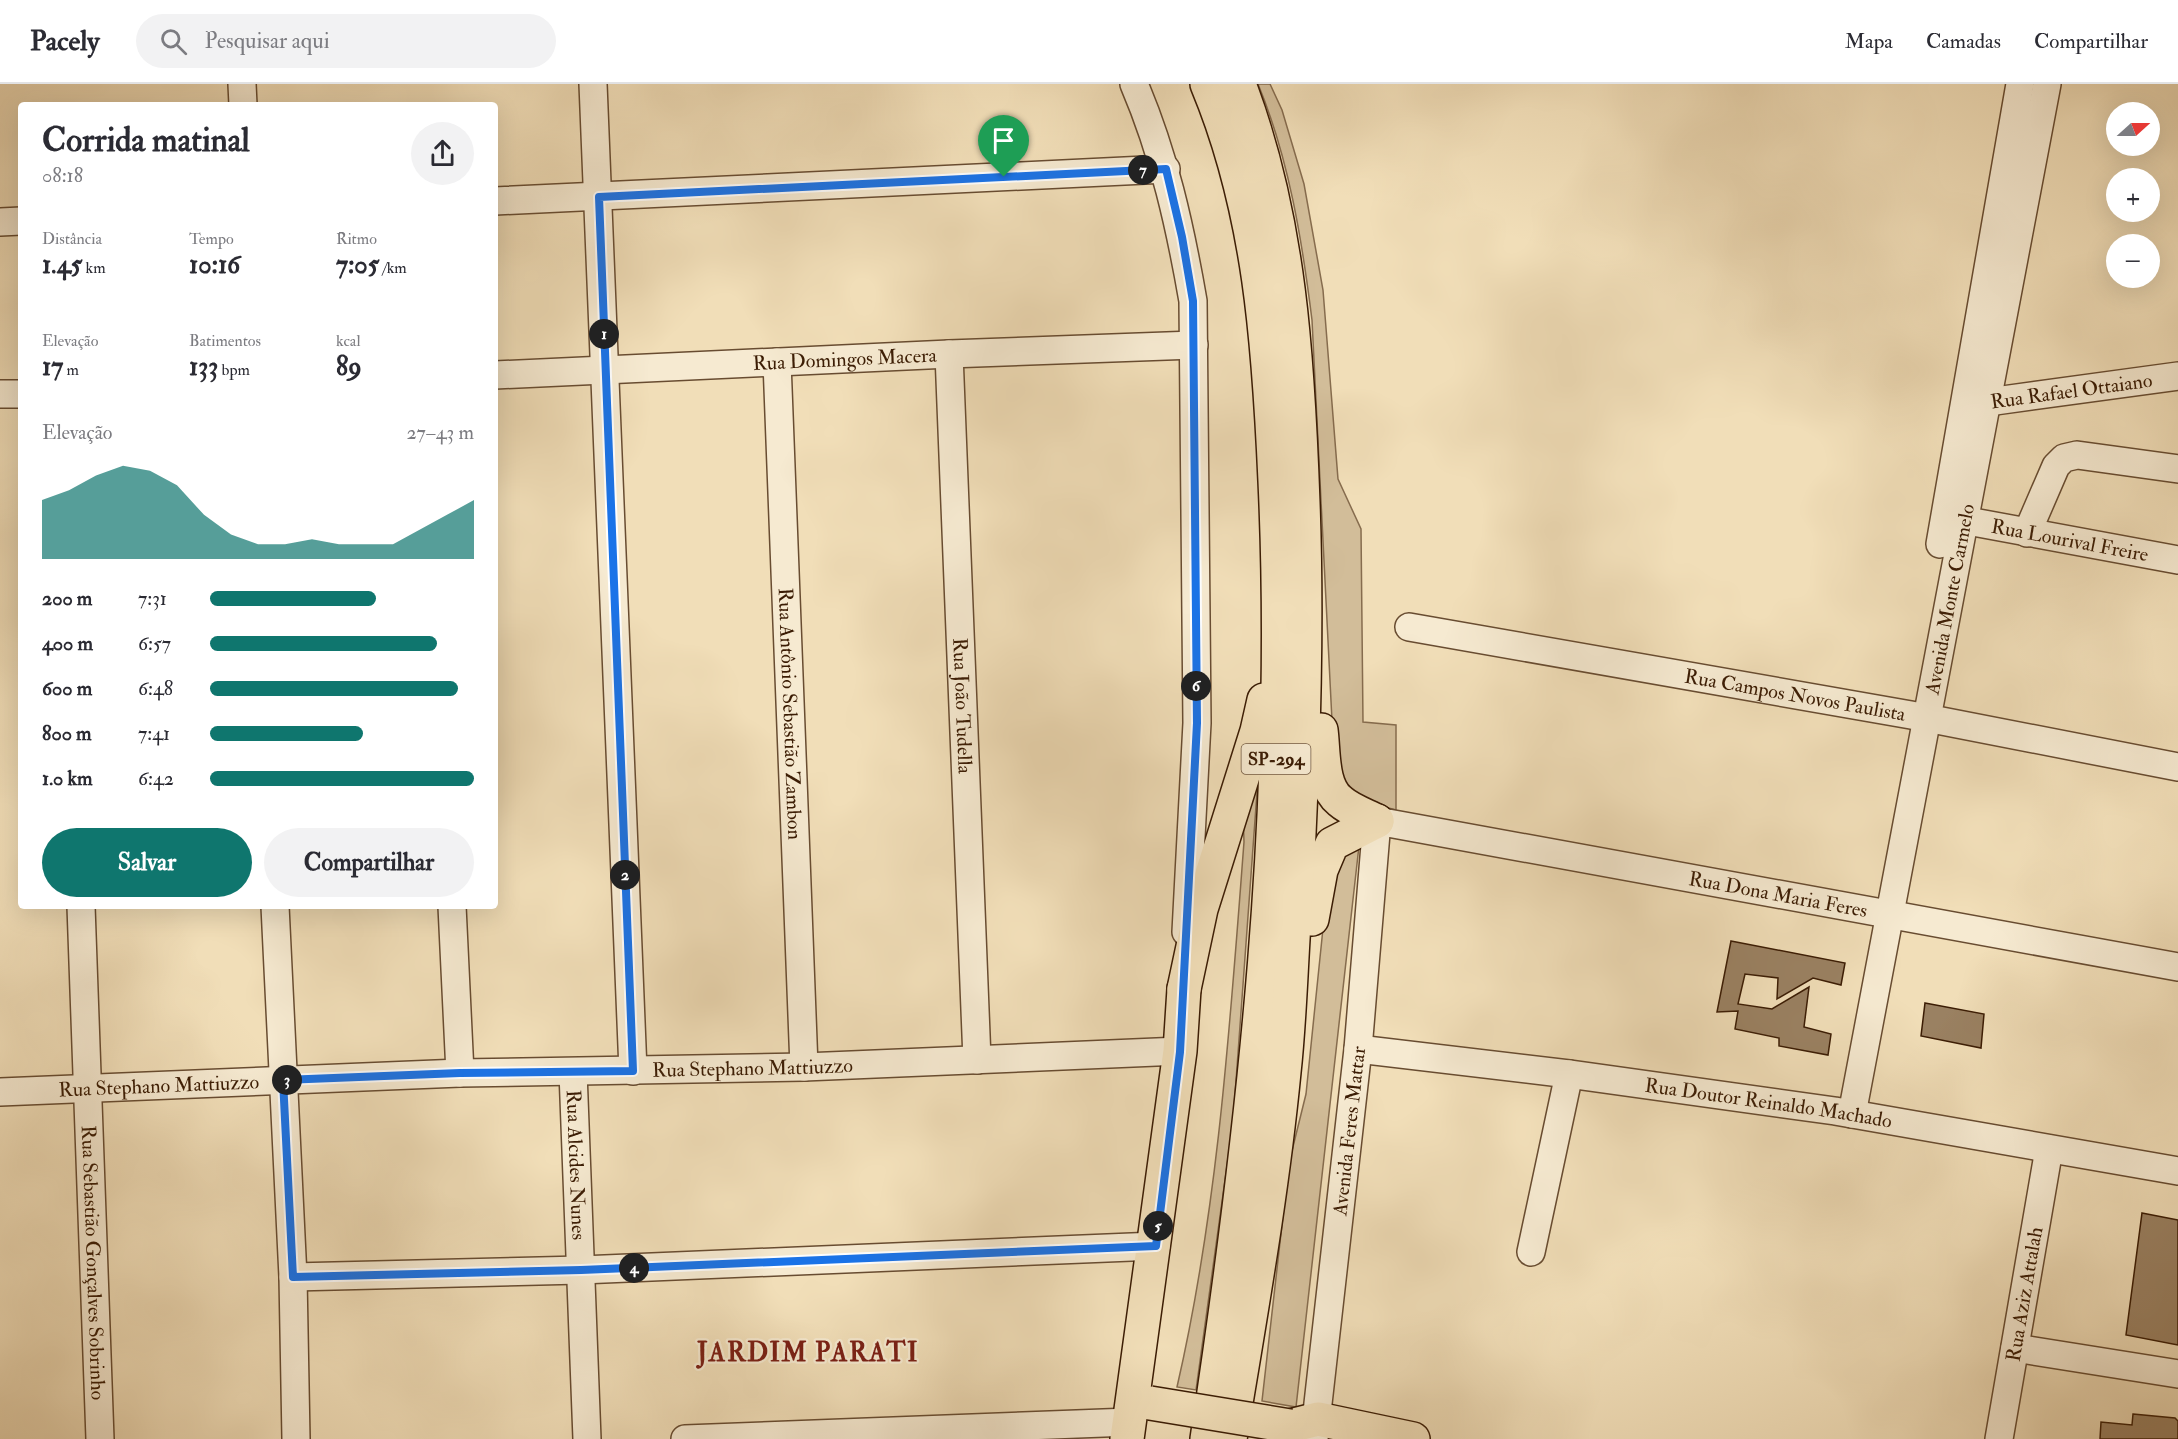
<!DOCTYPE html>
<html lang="pt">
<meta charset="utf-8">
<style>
:root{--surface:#fff;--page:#f2f2f3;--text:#2b2b33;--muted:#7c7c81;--line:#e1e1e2;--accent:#0f766e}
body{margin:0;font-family:"IM FELL Double Pica",serif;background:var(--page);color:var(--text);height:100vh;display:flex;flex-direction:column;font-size:22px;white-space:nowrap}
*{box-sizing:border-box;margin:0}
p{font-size:20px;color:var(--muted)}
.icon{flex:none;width:33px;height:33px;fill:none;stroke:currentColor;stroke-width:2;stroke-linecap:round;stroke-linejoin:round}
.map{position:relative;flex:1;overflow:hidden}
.side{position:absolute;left:18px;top:18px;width:480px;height:807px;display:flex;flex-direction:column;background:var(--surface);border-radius:6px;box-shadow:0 6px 24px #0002}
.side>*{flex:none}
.needle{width:39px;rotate:69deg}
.fabs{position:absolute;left:2106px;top:18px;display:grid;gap:12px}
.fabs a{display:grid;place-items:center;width:54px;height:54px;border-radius:50%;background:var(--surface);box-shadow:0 6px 24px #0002;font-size:30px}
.pin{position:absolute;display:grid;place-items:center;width:51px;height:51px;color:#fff;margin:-62px -26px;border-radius:50% 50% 50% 0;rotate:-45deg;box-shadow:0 0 6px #0007}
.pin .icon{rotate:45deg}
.km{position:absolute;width:30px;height:30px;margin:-15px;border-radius:50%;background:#222;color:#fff;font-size:16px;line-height:30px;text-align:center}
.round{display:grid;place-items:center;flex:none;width:63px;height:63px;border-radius:32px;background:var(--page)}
.overview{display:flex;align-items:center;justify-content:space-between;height:102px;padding:0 24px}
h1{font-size:33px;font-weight:700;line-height:45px}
.figures{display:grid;grid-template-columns:repeat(3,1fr);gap:9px;height:102px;padding:6px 24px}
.figures div{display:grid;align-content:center}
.figures b{font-size:26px;font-weight:700}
.figures small{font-size:16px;font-weight:400}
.figures p{font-size:16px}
.chart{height:168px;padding:12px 24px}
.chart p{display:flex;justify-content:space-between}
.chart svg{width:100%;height:108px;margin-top:6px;fill:var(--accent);opacity:.7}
.action{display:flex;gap:12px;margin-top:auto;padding:12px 24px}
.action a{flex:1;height:69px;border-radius:36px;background:var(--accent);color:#fff;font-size:24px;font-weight:700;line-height:69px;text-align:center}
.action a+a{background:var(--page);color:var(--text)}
ul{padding:0 24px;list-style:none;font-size:20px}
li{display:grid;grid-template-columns:96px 72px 1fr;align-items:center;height:45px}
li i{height:15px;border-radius:8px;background:var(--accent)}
header{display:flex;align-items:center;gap:36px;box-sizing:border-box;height:84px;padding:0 30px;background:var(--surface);border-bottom:2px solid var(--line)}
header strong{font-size:28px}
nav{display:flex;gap:33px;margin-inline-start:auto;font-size:21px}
.search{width:420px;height:54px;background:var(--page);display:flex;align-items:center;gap:15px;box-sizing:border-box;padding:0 21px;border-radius:33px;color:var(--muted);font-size:22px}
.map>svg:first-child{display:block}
</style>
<header>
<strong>Pacely</strong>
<div class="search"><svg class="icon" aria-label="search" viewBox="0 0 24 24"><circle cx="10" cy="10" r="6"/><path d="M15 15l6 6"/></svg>Pesquisar aqui</div>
<nav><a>Mapa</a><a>Camadas</a><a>Compartilhar</a></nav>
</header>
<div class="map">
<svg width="2178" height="1355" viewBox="0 0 2178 1355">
<rect width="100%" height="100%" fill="#f1deb8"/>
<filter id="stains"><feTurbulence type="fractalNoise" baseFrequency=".00333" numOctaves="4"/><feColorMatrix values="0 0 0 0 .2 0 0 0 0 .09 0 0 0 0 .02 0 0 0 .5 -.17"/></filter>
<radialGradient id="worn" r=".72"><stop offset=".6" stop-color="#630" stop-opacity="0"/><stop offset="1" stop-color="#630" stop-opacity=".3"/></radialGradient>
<g fill="#d2bd99" stroke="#866c4e" stroke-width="1.5">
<path d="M 1258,0 L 1270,0 L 1282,26 L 1304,100 L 1323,206 L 1338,395 L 1361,445 L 1363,638 L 1396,641 L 1396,726 L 1355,715 L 1334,677 L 1312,236 C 1302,156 1289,75 1258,0 Z"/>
<path d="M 1259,681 L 1233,1038 L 1196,1306 L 1177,1303 C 1218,1125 1230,940 1244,758 L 1243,727 Z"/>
<polygon points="1360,753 1296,1323 1262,1317 1289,1079 1306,1010 1329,786"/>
</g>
<g fill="#9a8162" stroke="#3b1c04" stroke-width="1.5">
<polygon points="1731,857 1845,879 1841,901 1813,894 1777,915 1778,894 1745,890 1738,920 1772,925 1809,903 1804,943 1831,950 1828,971 1779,962 1779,954 1735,945 1738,927 1717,928"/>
<polygon points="1925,919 1984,930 1981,964 1921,952"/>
<polygon points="2142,1129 2178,1136 2178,1261 2126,1251"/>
<polygon points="2133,1330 2175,1334 2178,1337 2178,1355 2100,1355 2101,1338 2132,1341"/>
</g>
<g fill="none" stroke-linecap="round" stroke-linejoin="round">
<defs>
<g id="minor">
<polyline points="242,0 243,21"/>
<polyline points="593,0 633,987"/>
<path d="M 1134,0 C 1164,70 1180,142 1193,217 L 1197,639 L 1186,848"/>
<polyline points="495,117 1166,85"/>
<polyline points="0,138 21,137"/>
<path id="s1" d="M 949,270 L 977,976"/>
<path id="s2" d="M 777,278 L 804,983"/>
<path id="s3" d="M 495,291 L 949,270 L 1194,261"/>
<polyline points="0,310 21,310"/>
<path id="s4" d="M 1972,310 L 1988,318 L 2178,292"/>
<path id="s5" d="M 1946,433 L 2178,476"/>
<polyline points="2027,449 2056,382 2064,374 2077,371 2178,385"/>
<polyline points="1940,460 2020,0"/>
<path id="s6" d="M 1409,543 L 1911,631 L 2178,683"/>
<path id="s7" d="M 81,822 L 100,1355"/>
<polyline points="275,822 293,1193 296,1355"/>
<polyline points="452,822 460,989"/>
<path id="s8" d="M 1358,965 L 1569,990 L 1835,1027 L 2178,1087"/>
<path id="s9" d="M 573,988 L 587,1355"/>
<path id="s10" d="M 0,1008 L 460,989 L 804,983 L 1180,967"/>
<path id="s11" d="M 1852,1030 L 2047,0"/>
<polyline points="1531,1168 1569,990"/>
<polyline points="293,1193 581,1186 1156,1162"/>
<polyline points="2015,1264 2178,1290"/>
<polyline points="685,1355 1130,1338"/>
<path id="s12" d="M 1314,1355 L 1358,965 L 1377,737 L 2178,883"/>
<path id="s13" d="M 1999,1355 L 2049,1065"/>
</g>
<g id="major">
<polyline points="1290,1342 1318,1335 1413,1355"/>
<polyline points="1127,1355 1180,967 1184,905"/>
</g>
<g id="highway">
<path d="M 1321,646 C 1324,668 1321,702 1340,717 C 1350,726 1365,731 1377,737"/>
<polyline points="1312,835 1321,786 1332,760 1377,737"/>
<polyline points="1184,905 1201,825 1257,647 1264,616"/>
<path d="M 1207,1355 C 1255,1038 1290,718 1275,397 C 1269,261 1260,127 1207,0"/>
<path d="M 1230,1355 C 1250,1233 1272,1111 1284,988 C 1290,934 1291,878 1295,824 C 1303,689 1308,554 1303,419 C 1298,277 1290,134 1239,0"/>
</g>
</defs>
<use href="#minor" stroke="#684c31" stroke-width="30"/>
<use href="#major" stroke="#3b1c04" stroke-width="36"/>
<use href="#highway" stroke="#3b1c04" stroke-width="36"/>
<use href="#minor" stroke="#f6ead1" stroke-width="27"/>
<use href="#major" stroke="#f1deb8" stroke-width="33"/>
<use href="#highway" stroke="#f1deb8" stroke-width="33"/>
<defs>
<polyline id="major-bridge" points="1150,1319 1290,1342"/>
</defs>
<use href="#major-bridge" stroke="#3b1c04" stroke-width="36" stroke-linecap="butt"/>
<use href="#major-bridge" stroke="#f1deb8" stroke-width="33"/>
</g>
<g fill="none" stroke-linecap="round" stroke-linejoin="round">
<defs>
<polygon id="route" points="1166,85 1182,153 1193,217 1197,639 1180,968 1156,1162 581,1186 293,1193 283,996 460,989 633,987 599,113"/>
</defs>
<use href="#route" stroke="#fff" stroke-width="12"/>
<use href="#route" stroke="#1a73e8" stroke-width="8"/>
</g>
<g text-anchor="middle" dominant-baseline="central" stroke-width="4.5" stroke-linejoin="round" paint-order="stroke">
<rect fill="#f6ead1" stroke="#735a42" stroke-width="1.5" x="1241.5" y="660" width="69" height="30" rx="4.5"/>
<g font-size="18" font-weight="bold" fill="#3b1c04">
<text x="1276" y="675">SP-294</text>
</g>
<g font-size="20" fill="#3b1c04" stroke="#f6ead1">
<text stroke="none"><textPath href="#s3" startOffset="350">Rua Domingos Macera</textPath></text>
<text stroke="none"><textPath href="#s4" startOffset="102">Rua Rafael Ottaiano</textPath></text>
<text stroke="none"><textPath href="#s5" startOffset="126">Rua Lourival Freire</textPath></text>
<text stroke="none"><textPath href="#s11" startOffset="524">Avenida Monte Carmelo</textPath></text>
<text stroke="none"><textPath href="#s6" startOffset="392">Rua Campos Novos Paulista</textPath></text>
<text stroke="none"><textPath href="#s1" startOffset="352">Rua João Tudella</textPath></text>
<text stroke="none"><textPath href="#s2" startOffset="352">Rua Antônio Sebastião Zambon</textPath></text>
<text stroke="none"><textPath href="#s12" startOffset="1029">Rua Dona Maria Feres</textPath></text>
<text stroke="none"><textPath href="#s10" startOffset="753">Rua Stephano Mattiuzzo</textPath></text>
<text stroke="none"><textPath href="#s10" startOffset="159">Rua Stephano Mattiuzzo</textPath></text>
<text stroke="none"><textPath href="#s8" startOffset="414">Rua Doutor Reinaldo Machado</textPath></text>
<text stroke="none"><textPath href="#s12" startOffset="310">Avenida Feres Mattar</textPath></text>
<text stroke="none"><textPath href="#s9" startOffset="93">Rua Alcides Nunes</textPath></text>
<text stroke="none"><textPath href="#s7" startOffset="357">Rua Sebastião Gonçalves Sobrinho</textPath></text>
<text stroke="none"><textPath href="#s13" startOffset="147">Rua Aziz Attalah</textPath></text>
</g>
<g font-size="26" font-weight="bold" letter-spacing="1.5" fill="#7a1f14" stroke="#f6ead1">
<text x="808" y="1269">JARDIM PARATI</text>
</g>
</g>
<rect width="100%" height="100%" filter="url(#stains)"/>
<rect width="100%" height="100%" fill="url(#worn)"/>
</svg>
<div class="fabs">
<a><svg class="needle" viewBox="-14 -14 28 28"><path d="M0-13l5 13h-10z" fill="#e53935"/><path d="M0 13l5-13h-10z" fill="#7c7c81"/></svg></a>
<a>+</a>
<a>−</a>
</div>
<div class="pin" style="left:1004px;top:93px;background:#1e9e55"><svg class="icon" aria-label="arrive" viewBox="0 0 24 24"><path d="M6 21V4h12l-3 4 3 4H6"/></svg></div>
<b class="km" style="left:604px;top:250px">1</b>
<b class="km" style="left:625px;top:791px">2</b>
<b class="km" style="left:287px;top:996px">3</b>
<b class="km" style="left:634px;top:1184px">4</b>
<b class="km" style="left:1158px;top:1142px">5</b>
<b class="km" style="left:1196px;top:602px">6</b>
<b class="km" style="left:1143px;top:86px">7</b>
<section class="side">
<div class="overview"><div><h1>Corrida matinal</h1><p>08:18</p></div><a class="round"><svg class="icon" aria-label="share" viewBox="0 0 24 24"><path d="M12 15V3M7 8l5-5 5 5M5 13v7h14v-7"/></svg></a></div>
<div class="figures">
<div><p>Distância</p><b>1.45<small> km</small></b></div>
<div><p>Tempo</p><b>10:16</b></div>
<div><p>Ritmo</p><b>7:05<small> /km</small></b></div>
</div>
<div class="figures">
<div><p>Elevação</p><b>17<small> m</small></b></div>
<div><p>Batimentos</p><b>133<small> bpm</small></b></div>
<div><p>kcal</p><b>89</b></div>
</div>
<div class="chart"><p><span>Elevação</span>27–43 m</p>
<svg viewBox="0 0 160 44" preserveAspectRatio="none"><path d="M0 44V20L10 16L20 10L30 6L40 8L50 14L60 26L70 34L80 38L90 38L100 36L110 38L120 38L130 38L140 32L150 26L160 20V44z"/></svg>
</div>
<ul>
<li><b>200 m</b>7:31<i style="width:63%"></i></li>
<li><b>400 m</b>6:57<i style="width:86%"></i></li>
<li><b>600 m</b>6:48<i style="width:94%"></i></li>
<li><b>800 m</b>7:41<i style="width:58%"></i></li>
<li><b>1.0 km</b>6:42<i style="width:100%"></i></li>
</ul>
<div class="action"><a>Salvar</a><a>Compartilhar</a></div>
</section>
</div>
